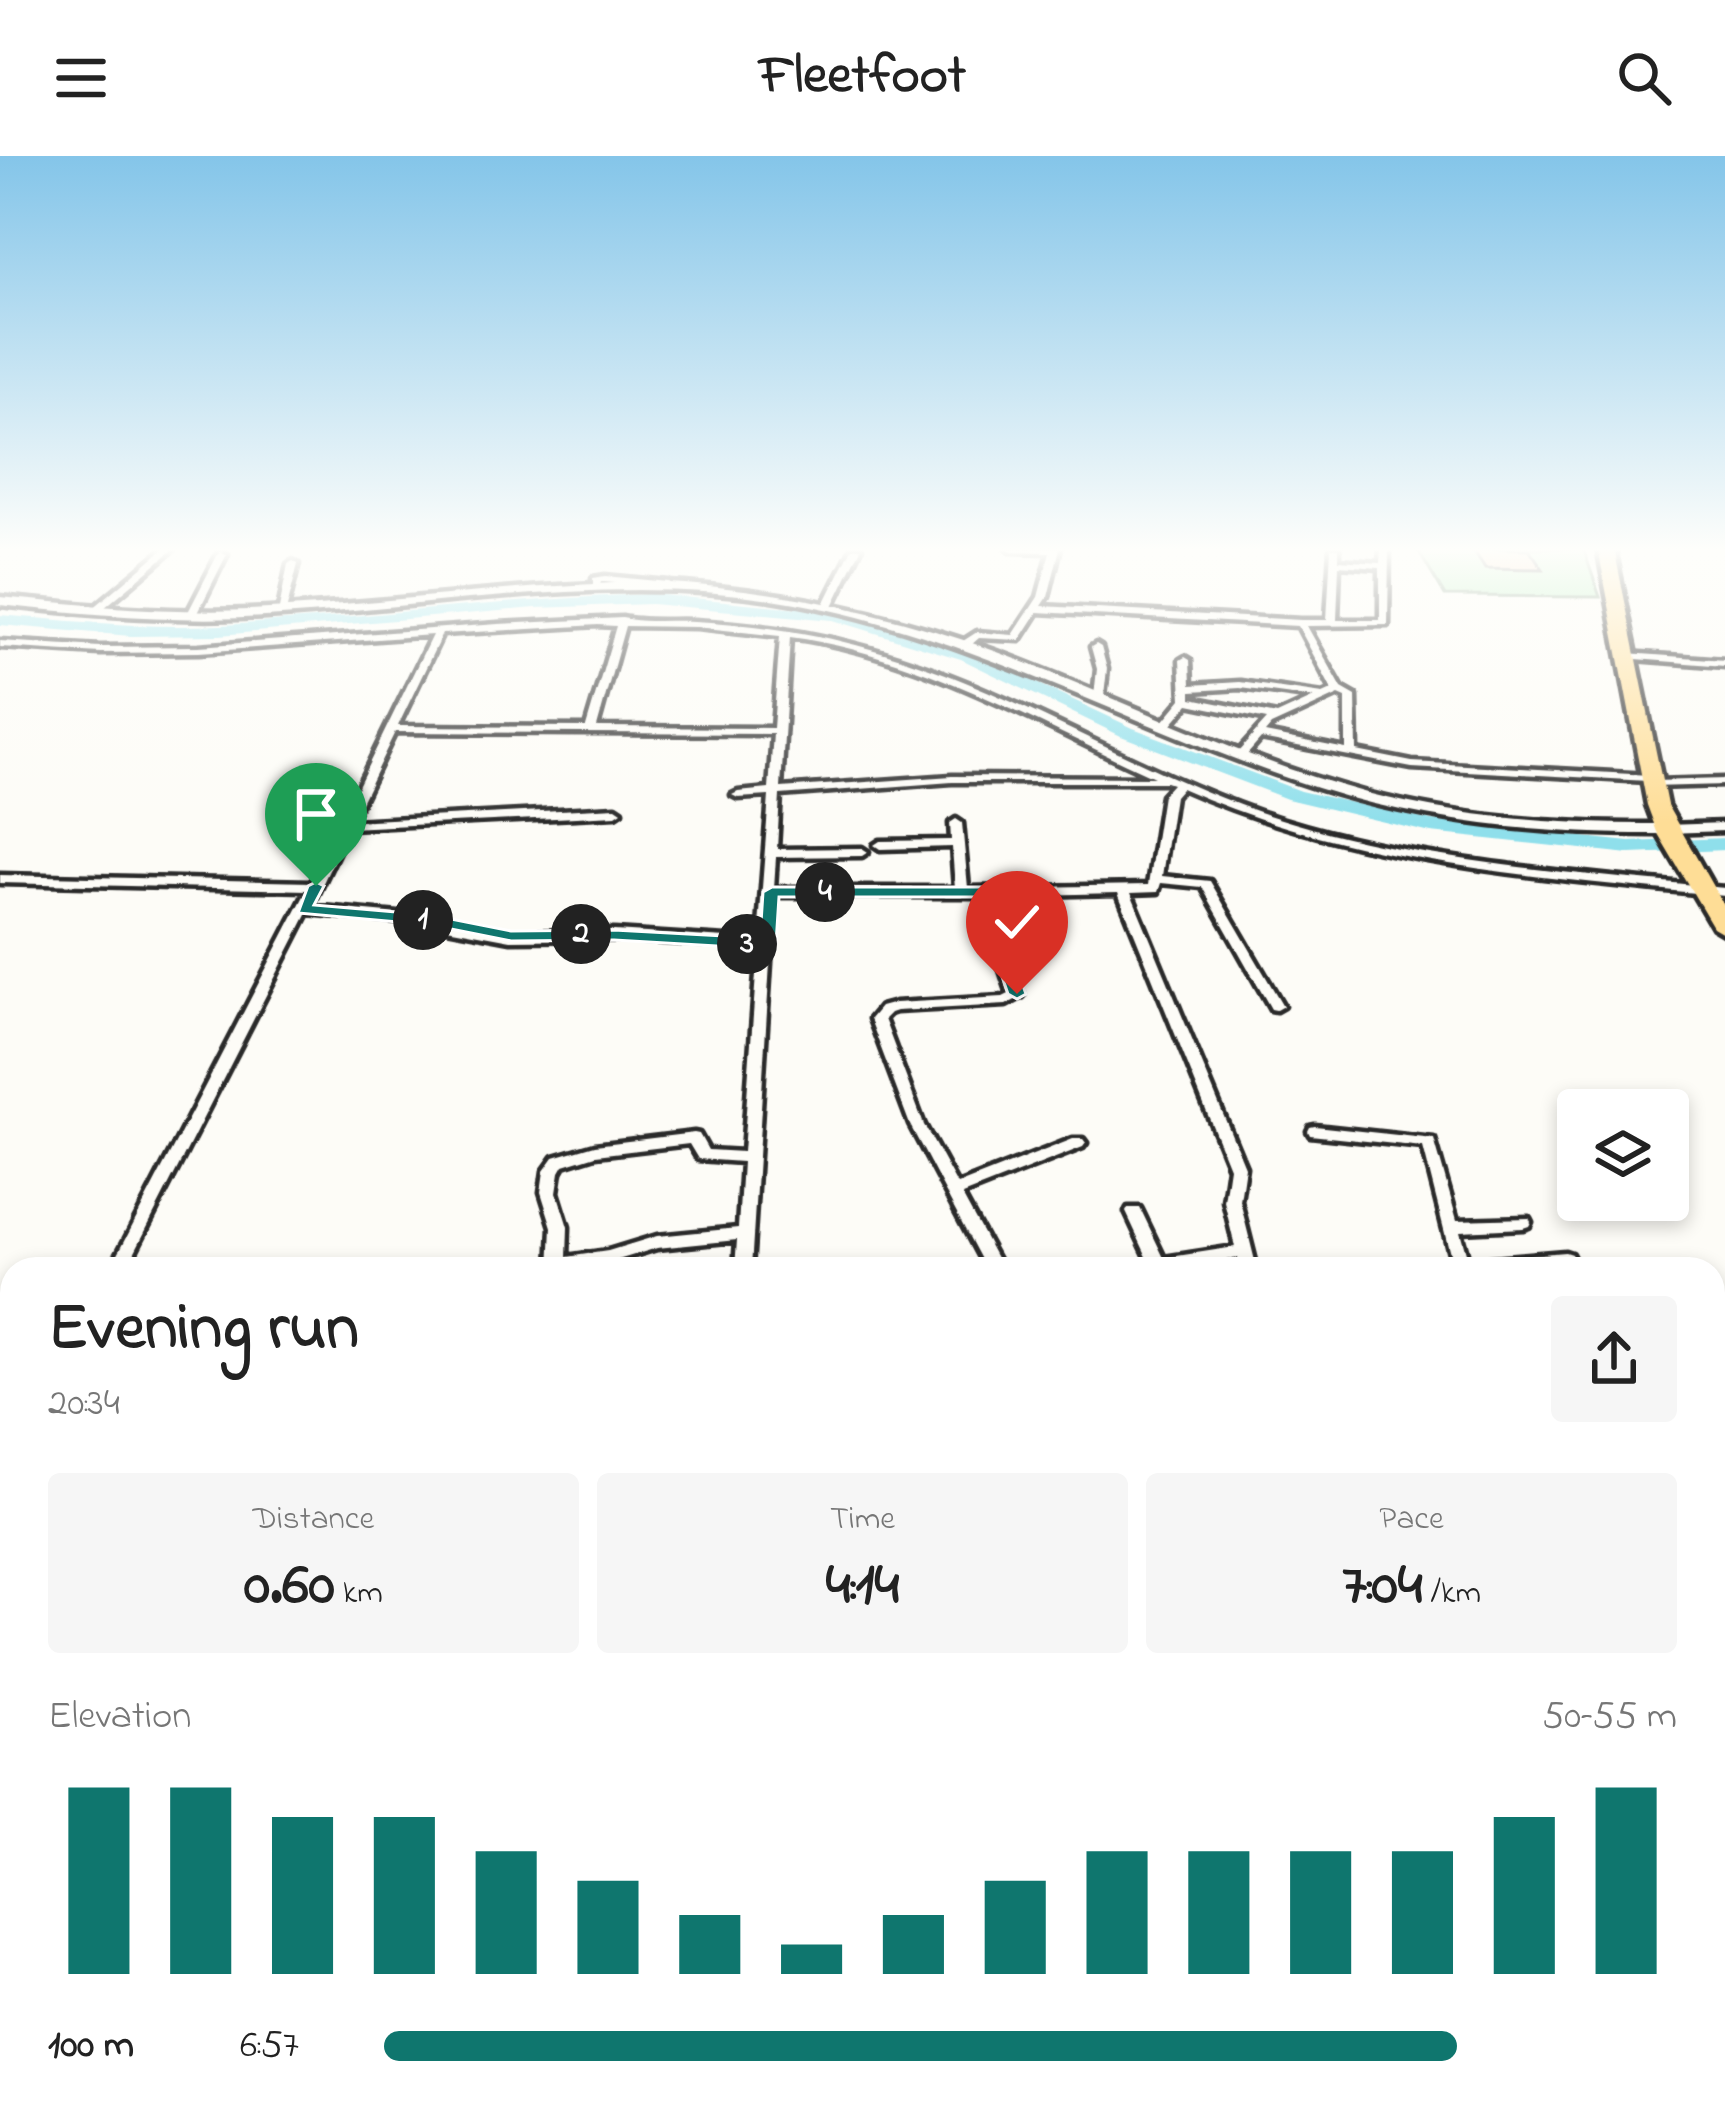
<!DOCTYPE html>
<meta charset="utf-8">
<style>
:root{--surface:#fff;--page:#f6f6f6;--text:#222;--muted:#767676;--accent:#0f766e}
body{margin:0;font-family:"Indie Flower",sans-serif;background:var(--page);color:var(--text);height:100vh;display:flex;flex-direction:column;font-size:45px;white-space:nowrap}
*{box-sizing:border-box;margin:0}
p{font-size:39px;color:var(--muted)}
.icon{flex:none;width:66px;height:66px;fill:none;stroke:currentColor;stroke-width:2;stroke-linecap:round;stroke-linejoin:round}
.map{position:relative;flex:1;overflow:hidden}
.details{position:absolute;left:0px;top:1101px;width:1725px;height:861px;display:flex;flex-direction:column;background:var(--surface);border-radius:36px 36px 0 0;box-shadow:0 6px 18px #0003}
.details>*{flex:none}
.buttons{position:absolute;left:1557px;top:933px;display:grid;gap:24px}
.buttons a{display:grid;place-items:center;width:132px;height:132px;border-radius:12px;background:var(--surface);box-shadow:0 6px 18px #0003;font-size:60px}
.pin{position:absolute;display:grid;place-items:center;width:102px;height:102px;color:#fff;margin:-123px -51px;border-radius:50% 50% 50% 0;rotate:-45deg;box-shadow:0 0 12px #0007}
.pin .icon{rotate:45deg}
.km{position:absolute;width:60px;height:60px;margin:-30px;border-radius:50%;background:#222;color:#fff;font-size:33px;line-height:60px;text-align:center}
.round{display:grid;place-items:center;flex:none;width:126px;height:126px;border-radius:12px;background:var(--page)}
.headline{display:flex;align-items:center;justify-content:space-between;height:204px;padding:0 48px}
h1{font-size:66px;font-weight:700;line-height:90px}
.stats{display:grid;grid-template-columns:repeat(3,1fr);gap:18px;height:204px;padding:12px 48px}
.stats div{display:grid;align-content:center;border-radius:12px;background:var(--page);text-align:center}
.stats b{font-size:60px;font-weight:700}
.stats small{font-size:33px;font-weight:400}
.stats p{font-size:33px}
.chart{height:336px;padding:24px 48px}
.chart p{display:flex;justify-content:space-between}
.chart svg{width:100%;height:216px;margin-top:12px;stroke:var(--accent);stroke-width:6}
ul{padding:0 48px;list-style:none;font-size:39px}
li{display:grid;grid-template-columns:192px 144px 1fr;align-items:center;height:90px}
li i{height:30px;border-radius:15px;background:var(--accent)}
header{display:flex;justify-content:space-between;align-items:center;height:156px;padding:0 48px;background:var(--surface);font-size:54px;font-weight:700}
.map>svg:first-child{display:block}
</style>
<header><svg class="icon" aria-label="menu" viewBox="0 0 24 24"><path d="M4 6h16M4 12h16M4 18h16"/></svg>Fleetfoot<svg class="icon" aria-label="search" viewBox="0 0 24 24"><circle cx="10" cy="10" r="6"/><path d="M15 15l6 6"/></svg></header>
<div class="map">
<svg width="1725" height="1961" viewBox="0 0 1725 1961">
<rect width="100%" height="100%" fill="#fdfcf7"/>
<filter id="ink" filterUnits="userSpaceOnUse"><feTurbulence type="fractalNoise" baseFrequency=".00833" numOctaves="2"/><feDisplacementMap in="SourceGraphic" scale="24" xChannelSelector="R" yChannelSelector="G"/><feConvolveMatrix kernelMatrix="1 2 1 2 8 2 1 2 1" color-interpolation-filters="sRGB"/></filter>
<g filter="url(#ink)">
<polygon fill="#acedb6" stroke="#6c8c70" stroke-width="3" points="1583,392 1600,441 1445,440 1417,393"/>
<g fill="none" stroke-linecap="round" stroke-linejoin="round">
<path fill="#8fdfeb" fill-rule="evenodd" d="M 651,438 L 840,456 L 973,497 L 1133,572 L 1300,635 L 1431,665 L 1630,686 L 1725,682 L 1725,694 L 1630,698 L 1431,677 L 1287,643 L 1121,580 L 961,503 L 833,464 L 651,448 L 536,452 L 220,479 L 131,480 L 0,469 L 0,459 C 73,465 146,473 220,469 C 364,462 507,443 651,438 Z"/>
</g>
<polygon fill="#facba9" stroke="#2b2b2b" stroke-width="3" points="1472,392 1529,393 1543,413 1485,412"/>
<g fill="none" stroke-linecap="round" stroke-linejoin="round">
<defs>
<g id="minor">
<polygon points="165,392 175,392 98,457 92,457 92,453"/>
<polygon points="852,392 861,392 833,450 825,452 823,450"/>
<path d="M 1008,392 L 1060,392 L 1048,441 L 1042,450 L 1301,464 L 1327,464 L 1331,392 L 1339,392 L 1339,404 L 1380,407 L 1381,392 L 1389,392 L 1388,469 L 1307,470 L 1342,532 L 1356,540 L 1357,595 L 1412,606 L 1650,619 L 1656,622 L 1654,625 L 1725,623 L 1725,629 L 1651,631 L 1645,628 L 1648,625 L 1412,612 L 1261,583 L 1246,600 L 1238,600 L 1238,596 L 1267,564 L 1189,548 L 1171,569 L 1162,567 L 1182,543 L 1180,504 L 1185,501 L 1190,504 L 1191,529 L 1240,526 L 1323,538 L 1332,534 L 1298,470 L 1038,456 L 1020,484 L 979,482 L 971,489 L 963,489 L 963,485 L 977,476 L 1013,479 L 1038,441 L 1050,396 L 1012,395 ZM 1339,409 L 1380,412 L 1380,464 L 1337,464 ZM 1240,532 L 1314,542 L 1277,559 L 1192,542 L 1192,535 ZM 1339,539 L 1346,542 L 1346,593 L 1265,577 L 1271,570 Z"/>
<polygon points="219,396 227,398 197,458 189,460 187,458"/>
<polygon points="293,405 298,408 286,456 278,458 288,408"/>
<polygon points="605,420 668,426 673,429 668,432 605,426 601,426 599,431 593,431 593,422"/>
<path d="M 622,462 C 644,467 671,464 694,465 C 748,468 804,475 856,489 C 998,525 1122,608 1259,656 C 1410,707 1568,716 1725,732 L 1725,740 C 1540,721 1353,709 1181,632 L 1174,640 L 1162,720 L 1210,725 L 1283,850 L 1276,854 L 1271,853 L 1202,731 L 1161,727 L 1158,736 L 1131,737 L 1245,1011 L 1240,1045 L 1257,1113 L 1241,1113 L 1238,1102 L 1171,1113 L 1126,1113 L 1128,1109 L 1149,1105 L 1126,1056 L 1128,1052 L 1140,1052 L 1142,1056 L 1164,1102 L 1235,1091 L 1224,1045 L 1229,1011 L 1118,737 L 988,740 L 1023,840 L 1006,849 L 896,855 L 890,857 L 884,863 L 924,969 L 957,1029 L 1073,983 L 1083,983 L 1086,987 L 1083,991 L 962,1039 L 1002,1113 L 986,1113 L 910,969 L 870,863 L 880,851 L 895,847 L 1003,841 L 1009,838 L 976,740 L 774,740 L 771,785 L 775,788 L 771,791 L 751,1113 L 735,1113 L 737,1084 L 657,1092 L 608,1107 L 550,1113 L 552,1071 L 541,1036 L 544,1015 L 554,1001 L 595,989 L 694,977 L 699,978 L 708,994 L 743,996 L 758,791 L 614,783 L 511,784 L 431,769 L 308,757 L 126,1113 L 110,1113 L 307,734 L 0,727 L 0,719 L 311,726 L 432,479 L 199,496 L 100,497 L 0,491 L 0,485 L 100,491 L 199,490 L 498,468 ZM 598,469 L 616,470 L 586,571 L 398,570 L 442,478 ZM 625,470 L 697,471 L 780,480 L 773,572 L 597,571 ZM 790,481 C 919,498 1037,568 1154,621 L 952,620 L 781,632 ZM 395,576 L 773,578 L 769,633 L 738,636 L 732,639 L 738,642 L 769,640 L 758,784 L 614,775 L 511,776 L 431,761 L 312,750 L 349,672 L 616,659 L 622,655 L 616,651 L 352,665 ZM 952,626 L 1166,626 L 1172,628 L 1162,639 L 1148,729 L 968,732 L 962,667 L 956,663 L 950,667 L 951,684 L 880,685 L 874,689 L 880,693 L 952,691 L 955,732 L 774,732 L 776,701 L 862,700 L 868,696 L 862,692 L 777,693 L 780,639 ZM 689,988 L 698,1003 L 742,1006 L 738,1072 L 657,1080 L 608,1095 L 567,1101 L 568,1071 L 557,1036 L 560,1016 L 564,1009 L 596,999 Z"/>
<polygon points="1096,488 1101,491 1107,513 1104,540 1099,543 1094,540 1097,513 1091,491"/>
<polygon points="1627,497 1725,504 1725,510 1623,502 1623,498"/>
<polygon points="1725,667 1725,675 1666,677 1660,673 1666,669"/>
<polygon points="1315,970 1434,983 1457,1064 1529,1062 1531,1066 1529,1070 1523,1072 1460,1075 1468,1104 1565,1096 1571,1098 1573,1102 1571,1106 1565,1108 1499,1113 1454,1113 1423,991 1310,979 1308,975 1310,971"/>
<rect x="0" y="1154" width="12" height="12"/>
<rect x="1713" y="1197" width="12" height="14"/>
<polygon points="1713,1296 1719,1298 1725,1310 1725,1340 1718,1337 1713,1325"/>
<polygon points="1725,1379 1725,1395 1713,1396 1713,1380"/>
<polygon points="12,1416 12,1434 0,1436 0,1418"/>
<polygon points="12,1470 12,1490 7,1503 0,1506 0,1474"/>
<rect x="1713" y="1548" width="12" height="20"/>
<polygon points="12,1668 12,1690 0,1692 0,1670"/>
<polygon points="12,1703 12,1725 0,1726 0,1704"/>
<polygon points="1713,1766 1725,1767 1725,1791 1713,1790"/>
<polygon points="661,1950 685,1950 685,1961 659,1961"/>
<polygon points="1204,1950 1228,1950 1230,1961 1204,1961"/>
<polygon points="1297,1950 1347,1950 1354,1960 1288,1961 1292,1952"/>
<polygon points="1642,1950 1666,1950 1670,1961 1644,1961"/>
</g>
<path id="tertiary" d="M 654,426 C 771,432 882,454 992,494 C 1118,540 1238,603 1367,637 C 1465,663 1565,669 1666,668 L 1674,673 L 1666,678 C 1547,679 1431,668 1317,632 C 1135,574 968,474 778,444 C 613,418 446,449 281,460 C 187,467 93,459 0,449 L 0,441 C 83,449 166,457 249,454 C 384,448 518,428 654,426 Z"/>
<polygon id="trunk" points="1598,392 1614,392 1667,649 1725,752 1725,778 1713,771 1657,676 1647,649"/>
</defs>
<use href="#minor" stroke="#2b2b2b" stroke-width="9"/>
<use href="#tertiary" stroke="#2b2b2b" stroke-width="9"/>
<use href="#trunk" stroke="#2b2b2b" stroke-width="9"/>
<use href="#minor" fill="#fdfcf7" fill-rule="evenodd"/>
<use href="#tertiary" fill="#fdfcf7" fill-rule="evenodd"/>
<use href="#trunk" fill="#fedd96" fill-rule="evenodd"/>
</g>
</g>
<linearGradient id="sky" x2="0" y2="1"><stop stop-color="#84c5e9"/><stop offset="0.59" stop-color="#fefefb"/><stop offset="1" stop-color="#fefefb" stop-opacity="0"/></linearGradient>
<rect width="1725" height="667" fill="url(#sky)"/>
<polygon fill="#0f766e" stroke="#fff" stroke-width="3" points="316,726 324,730 314,749 431,759 511,775 614,774 760,782 763,736 772,731 981,731 989,736 1026,838 1017,843 1008,838 975,741 779,741 776,788 768,793 614,784 511,785 431,769 298,757 308,730"/>
</svg>
<div class="buttons">
<a><svg class="icon" aria-label="layers" viewBox="0 0 24 24"><path d="M12 4l9 5-9 5-9-5zM3 14l9 5 9-5"/></svg></a>
</div>
<div class="pin" style="left:316px;top:730px;background:#1e9e55"><svg class="icon" aria-label="arrive" viewBox="0 0 24 24"><path d="M6 21V4h12l-3 4 3 4H6"/></svg></div>
<div class="pin" style="left:1017px;top:838px;background:#d93025"><svg class="icon" aria-label="check" viewBox="0 0 24 24"><path d="M5 12l5 5 9-10"/></svg></div>
<b class="km" style="left:423px;top:764px">1</b>
<b class="km" style="left:581px;top:778px">2</b>
<b class="km" style="left:747px;top:788px">3</b>
<b class="km" style="left:825px;top:736px">4</b>
<section class="details">
<div class="headline"><div><h1>Evening run</h1><p>20:34</p></div><a class="round"><svg class="icon" aria-label="share" viewBox="0 0 24 24"><path d="M12 15V3M7 8l5-5 5 5M5 13v7h14v-7"/></svg></a></div>
<div class="stats">
<div><p>Distance</p><b>0.60<small> km</small></b></div>
<div><p>Time</p><b>4:14</b></div>
<div><p>Pace</p><b>7:04<small> /km</small></b></div>
</div>
<div class="chart"><p><span>Elevation</span>50–55 m</p>
<svg viewBox="0 0 160 44" preserveAspectRatio="none"><path d="M5 44V6M15 44V6M25 44V12M35 44V12M45 44V19M55 44V25M65 44V32M75 44V38M85 44V32M95 44V25M105 44V19M115 44V19M125 44V19M135 44V19M145 44V12M155 44V6"/></svg>
</div>
<ul>
<li><b>100 m</b>6:57<i style="width:83%"></i></li>
</ul>
</section>
</div>
